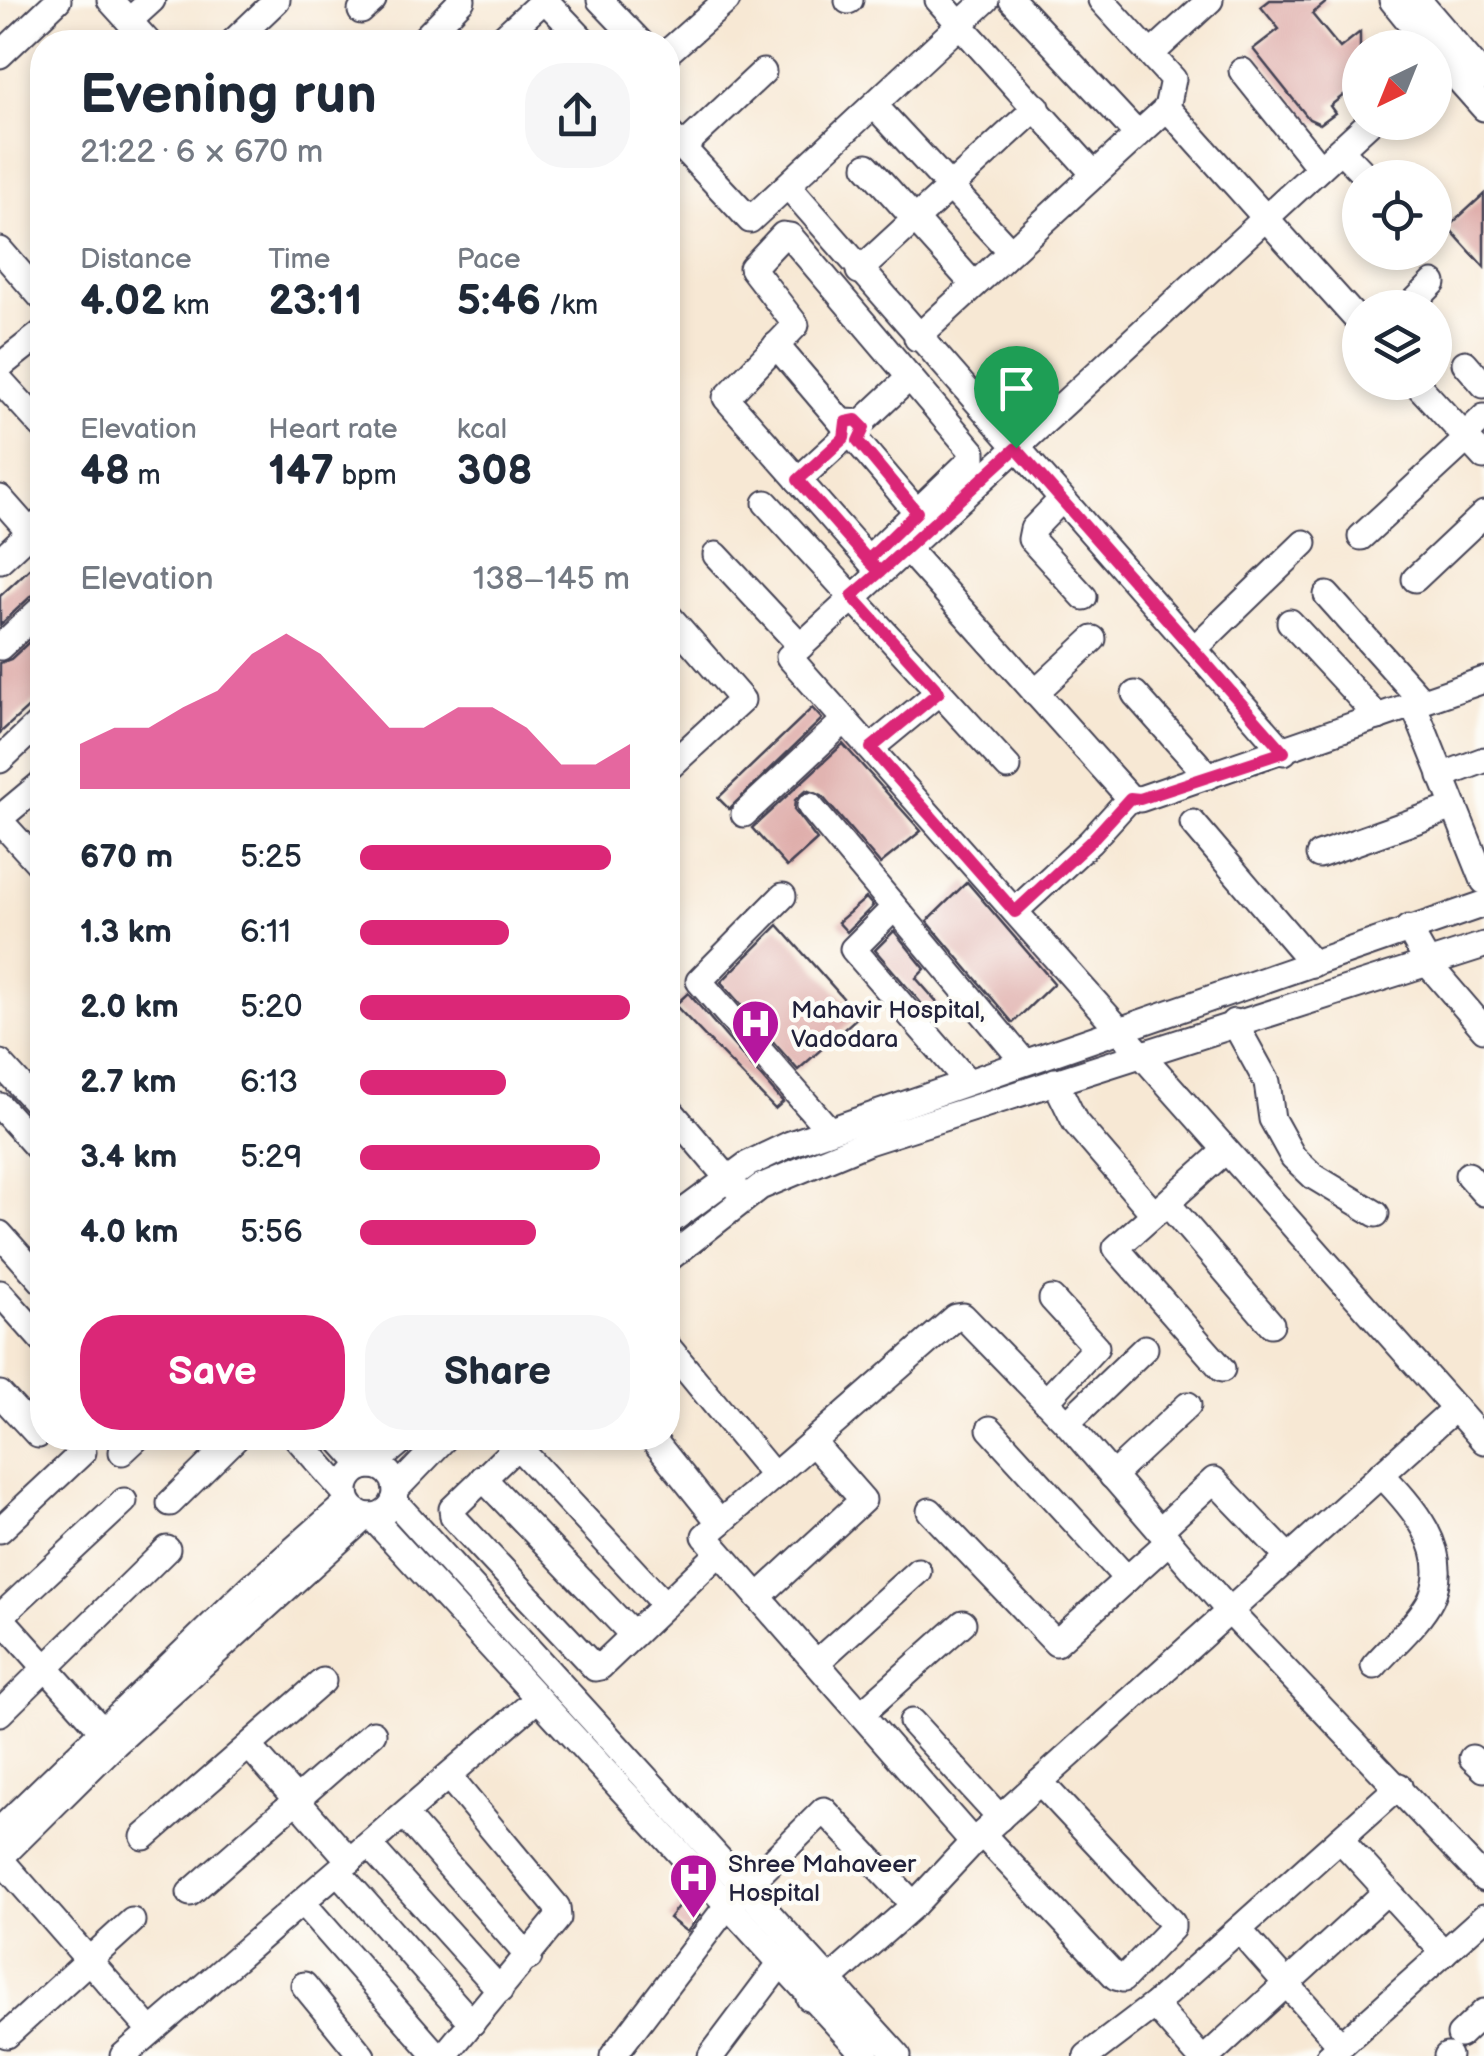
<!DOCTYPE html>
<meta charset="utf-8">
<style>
:root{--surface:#fff;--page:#f6f6f7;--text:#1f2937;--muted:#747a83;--accent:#db2777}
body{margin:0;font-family:"Balsamiq Sans",sans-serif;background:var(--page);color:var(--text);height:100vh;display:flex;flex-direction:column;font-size:38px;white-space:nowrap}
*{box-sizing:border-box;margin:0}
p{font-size:32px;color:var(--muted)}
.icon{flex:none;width:55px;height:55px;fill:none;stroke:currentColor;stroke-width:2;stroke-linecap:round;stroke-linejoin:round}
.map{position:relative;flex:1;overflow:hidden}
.sheet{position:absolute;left:30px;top:30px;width:650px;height:1420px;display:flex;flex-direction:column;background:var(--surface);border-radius:40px;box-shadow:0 5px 15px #0003}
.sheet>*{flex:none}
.needle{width:65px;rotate:223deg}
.fabs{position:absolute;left:1342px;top:30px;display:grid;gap:20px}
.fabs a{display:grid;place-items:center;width:110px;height:110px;border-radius:50%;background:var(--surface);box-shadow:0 5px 15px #0003;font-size:50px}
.pin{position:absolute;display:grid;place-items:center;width:85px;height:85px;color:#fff;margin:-102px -42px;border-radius:50% 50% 50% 0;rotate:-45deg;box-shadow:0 0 10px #0007}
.pin .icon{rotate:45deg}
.round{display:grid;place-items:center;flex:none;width:105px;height:105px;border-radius:40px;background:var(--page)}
.overview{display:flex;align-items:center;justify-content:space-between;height:170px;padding:0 50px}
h1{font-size:55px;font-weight:700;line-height:75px}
.stats{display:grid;grid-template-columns:repeat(3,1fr);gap:15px;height:170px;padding:10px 50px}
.stats div{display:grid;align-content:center}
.stats b{font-size:42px;font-weight:700}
.stats small{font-size:28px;font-weight:400}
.stats p{font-size:28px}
.chart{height:280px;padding:20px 50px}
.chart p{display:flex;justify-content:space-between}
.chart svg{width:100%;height:180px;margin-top:10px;fill:var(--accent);opacity:.7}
.button{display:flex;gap:20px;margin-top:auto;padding:20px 50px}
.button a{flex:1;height:115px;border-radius:40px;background:var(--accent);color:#fff;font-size:40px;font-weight:700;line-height:115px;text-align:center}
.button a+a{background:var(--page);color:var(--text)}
ul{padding:0 50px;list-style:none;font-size:32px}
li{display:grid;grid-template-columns:160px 120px 1fr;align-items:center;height:75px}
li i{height:25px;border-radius:12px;background:var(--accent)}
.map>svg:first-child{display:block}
</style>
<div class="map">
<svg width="1484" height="2056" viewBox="0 0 1484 2056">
<rect width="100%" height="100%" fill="#fdfcf7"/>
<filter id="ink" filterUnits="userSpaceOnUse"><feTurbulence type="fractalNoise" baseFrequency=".01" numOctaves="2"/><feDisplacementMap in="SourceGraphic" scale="20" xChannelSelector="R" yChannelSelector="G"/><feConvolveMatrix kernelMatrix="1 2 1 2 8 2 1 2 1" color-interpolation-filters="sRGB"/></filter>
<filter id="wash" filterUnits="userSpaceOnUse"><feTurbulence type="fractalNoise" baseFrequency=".0048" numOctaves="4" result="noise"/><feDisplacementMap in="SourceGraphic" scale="40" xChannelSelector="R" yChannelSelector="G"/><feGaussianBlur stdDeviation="2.25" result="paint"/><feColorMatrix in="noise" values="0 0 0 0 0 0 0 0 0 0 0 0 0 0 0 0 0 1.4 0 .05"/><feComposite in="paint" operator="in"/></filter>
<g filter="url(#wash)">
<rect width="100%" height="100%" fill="#f7e8d4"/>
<g id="blocks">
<g fill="#dba4a2">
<polygon points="1270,0 1329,0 1312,14 1340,48 1360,32 1360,82 1330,106 1335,113 1320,124 1309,119 1253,49 1279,29 1261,7"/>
<polygon points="1484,194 1484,267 1448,227"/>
<polygon points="42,557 42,592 31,596 0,625 0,596"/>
<polygon points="42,630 42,695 0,733 0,663 11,659"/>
<polygon points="812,708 822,719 729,809 718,798"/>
<polygon points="843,744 921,831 880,864 822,796 806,790 795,800 794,810 817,840 787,867 752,828"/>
<polygon points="967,882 1054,983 1013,1023 927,921"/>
<polygon points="866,898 873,906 847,932 838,922"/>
<polygon points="778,925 859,1016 798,1070 721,982"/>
<polygon points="894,931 925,969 916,978 944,1010 935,1019 875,950"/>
<polygon points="688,993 783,1102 775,1109 675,1005"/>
<polygon points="682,1901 700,1915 687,1932 669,1918"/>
</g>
</g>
</g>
<g filter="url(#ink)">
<use href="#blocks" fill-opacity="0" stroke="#424052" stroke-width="2.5"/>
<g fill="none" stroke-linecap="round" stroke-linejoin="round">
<defs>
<g id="minor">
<polyline points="110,0 148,42"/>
<polyline points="545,0 585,42"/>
<polyline points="600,0 640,42"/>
<polyline points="938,0 1094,174"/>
<polyline points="1012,0 1137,134"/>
<polyline points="1101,0 1173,79 1167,108"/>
<polyline points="1392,0 1431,48"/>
<polyline points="1418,0 1484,77"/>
<polyline points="848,1 850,0"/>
<polyline points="361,11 373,0"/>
<polyline points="129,21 152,0"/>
<polyline points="233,42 277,0"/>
<polyline points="421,42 462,0"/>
<polyline points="498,42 544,0"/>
<polyline points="668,52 727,0"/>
<polyline points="1435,53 1484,108"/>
<polyline points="1151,54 1210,0"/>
<polyline points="0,55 58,0"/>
<polyline points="1242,71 1320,168"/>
<polyline points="875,106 1010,251"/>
<polyline points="1370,122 789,657 1484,1441"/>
<polyline points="668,132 750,220 986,0"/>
<polyline points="682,148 763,72"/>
<polyline points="1341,150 1368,178"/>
<polyline points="867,166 974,285"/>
<polyline points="789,187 1284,752"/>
<polyline points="0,250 42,298"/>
<polyline points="859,271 1037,107"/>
<polyline points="1408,308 1433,283"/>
<polyline points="917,338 1167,108 1360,323"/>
<polyline points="776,345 843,424"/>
<polyline points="1465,363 1484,385"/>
<polyline points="0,366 42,333"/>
<polyline points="0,380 42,426"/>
<polyline points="1415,382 1484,457"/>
<polyline points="861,423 910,377"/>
<polyline points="1464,436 1484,417"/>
<polyline points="857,441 917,512"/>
<polyline points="798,480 844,438 846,422 861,423"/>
<polyline points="0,498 30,532"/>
<polyline points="1061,500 1033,529 1031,539 1084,597"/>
<polyline points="766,503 1008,767"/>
<polyline points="1361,537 1467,439"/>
<polyline points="907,549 1130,798 1140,799 1484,680"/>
<polyline points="716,555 801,646"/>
<polyline points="868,559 973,458 973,452 790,236 783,235 752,268 796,325 726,398 868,559 879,572"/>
<polyline points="0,560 42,521"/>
<polyline points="1415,579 1484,514"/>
<polyline points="1327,595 1422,701"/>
<polyline points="668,615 742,700 668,768"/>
<polyline points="1290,622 1378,717"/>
<polyline points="0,647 42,608"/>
<polyline points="1194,649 1304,543"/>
<polyline points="1035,693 1093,639"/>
<polyline points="1135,694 1208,776"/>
<polyline points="1413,704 1484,881"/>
<polyline points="871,748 939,692"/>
<polyline points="0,760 42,720"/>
<polyline points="1441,776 1484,760"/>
<polyline points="810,806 1024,1062"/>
<polyline points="744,814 845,720"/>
<polyline points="0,818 42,783"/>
<polyline points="0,821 42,867"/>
<polyline points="1193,823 1313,964"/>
<polyline points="1319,855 1454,807"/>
<polyline points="783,896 699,981 829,1130"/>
<polyline points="893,909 853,949 967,1081"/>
<polyline points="1015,911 1090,842 1130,798"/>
<polyline points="1408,928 1429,965 1484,1029"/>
<polyline points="1234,1022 1267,1082 1272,1119 1293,1157 1313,1176 1376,1214"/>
<polyline points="0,1063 42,1109"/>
<polyline points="1055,1081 1075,1122 1154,1214"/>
<polyline points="0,1106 42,1153"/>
<polyline points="668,1108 736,1188"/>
<polyline points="1468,1175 1484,1193"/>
<polyline points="1167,1203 1271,1324"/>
<polyline points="668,1223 748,1164 790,1144 1484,904"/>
<polyline points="0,1234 42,1281"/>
<polyline points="668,1259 760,1187 868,1142 1484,945"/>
<polyline points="0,1293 42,1340"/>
<polyline points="668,1347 774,1476"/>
<polyline points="1222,1369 1116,1248 1225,1151"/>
<polyline points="0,1394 38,1435"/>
<polyline points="1046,1401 1096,1347 1052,1299"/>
<polyline points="1067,1423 1145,1348"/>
<polyline points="990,1429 1127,1579"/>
<polyline points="297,1438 346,1494"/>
<polyline points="338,1438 364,1467"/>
<polyline points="652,1438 720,1523"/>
<polyline points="122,1452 137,1438"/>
<polyline points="372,1466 405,1438"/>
<circle cx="371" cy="1491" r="25"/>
<polyline points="1112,1476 1188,1405"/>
<polyline points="483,1478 633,1635"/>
<polyline points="396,1489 445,1438"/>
<polyline points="394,1501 898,2056"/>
<polyline points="170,1503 236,1438"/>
<polyline points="930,1511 1056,1643 1168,1542"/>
<polyline points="371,1516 866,2056"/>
<polyline points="1161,1529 1214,1480 1287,1556"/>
<polyline points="0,1530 83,1452"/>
<polyline points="758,1597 863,1500 813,1443"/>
<polyline points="665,1605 521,1450 514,1449 452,1509 453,1517 595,1668 600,1667 719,1553"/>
<polyline points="0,1617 111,1740"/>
<polyline points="0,1617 124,1501"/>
<polyline points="816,1663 918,1571"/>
<path d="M 1374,1666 C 1392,1645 1419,1623 1431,1599 C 1453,1550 1411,1505 1381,1474"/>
<polyline points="0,1713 167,1549"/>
<polyline points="861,1714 963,1623"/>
<polyline points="912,1722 1000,1818"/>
<polyline points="249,1746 350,1861"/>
<polyline points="1472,1758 1484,1769"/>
<polyline points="404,1815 529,1957"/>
<polyline points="0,1830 250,1588 348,1502"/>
<polyline points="982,1834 1116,1977 1123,1979 1172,1928 1172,1923 1040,1782"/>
<polyline points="144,1837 323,1681"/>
<polyline points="1340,1839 1444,1953"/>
<polyline points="973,1842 705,1536 956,1317 963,1316 1067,1423 1230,1612 1484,1879"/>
<polyline points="369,1845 500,1990"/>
<polyline points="0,1858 115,1744 366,1516"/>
<polyline points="0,1859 151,2031"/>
<polyline points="338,1872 472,2023"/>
<polyline points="190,1893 373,1733"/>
<polyline points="302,1902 437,2056"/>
<polyline points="1239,1930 1341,2045"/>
<polyline points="304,1985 362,2056"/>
<polyline points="809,1998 914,1905 973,1842 1455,1408"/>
<polyline points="1154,2005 1199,2056"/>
<polyline points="7,2035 132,1921"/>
<polyline points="1460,2035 1484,2012"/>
<polyline points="123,2056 536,1700"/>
<polyline points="444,2056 558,1918 557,1907 449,1777"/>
<polyline points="613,2056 727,1906 824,1810 914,1905"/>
<polyline points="711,2056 780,1964"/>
<polyline points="1087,2056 1154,2005 1399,1786"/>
<polyline points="1208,2056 1387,1891"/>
<polyline points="1329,2056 1484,1917"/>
<polyline points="1447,2056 1448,2056"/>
</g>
</defs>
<use href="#minor" stroke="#424052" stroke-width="29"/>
<use href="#minor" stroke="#fff" stroke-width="25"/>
</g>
</g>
<g fill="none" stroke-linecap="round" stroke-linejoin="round" filter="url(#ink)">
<defs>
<polyline id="route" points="1016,448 880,572 868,560 798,480 844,438 846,422 856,420 864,428 858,441 917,512 868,560 880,572 852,596 939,692 871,748 1015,912 1090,842 1130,798 1140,799 1284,752 1016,448"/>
</defs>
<use href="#route" stroke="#fff" stroke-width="20"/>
<use href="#route" stroke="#db2777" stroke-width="12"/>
</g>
<defs>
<symbol id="hospital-pin" viewBox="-11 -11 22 30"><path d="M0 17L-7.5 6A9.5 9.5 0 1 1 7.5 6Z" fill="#b5179e" stroke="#fdfcf7"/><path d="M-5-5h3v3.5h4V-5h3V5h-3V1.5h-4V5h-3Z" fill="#fff"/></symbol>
</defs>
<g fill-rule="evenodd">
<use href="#hospital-pin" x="728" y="996" width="55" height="75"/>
<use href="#hospital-pin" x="666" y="1850" width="55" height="75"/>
</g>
<g text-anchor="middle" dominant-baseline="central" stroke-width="9" stroke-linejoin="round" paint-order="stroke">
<g font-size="25" fill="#22223b" stroke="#fdfcf7" text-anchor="start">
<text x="791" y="1010">Mahavir Hospital,<tspan x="791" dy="29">Vadodara</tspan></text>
<text x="728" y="1864">Shree Mahaveer<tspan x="728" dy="29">Hospital</tspan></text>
</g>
</g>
</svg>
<div class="fabs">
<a><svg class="needle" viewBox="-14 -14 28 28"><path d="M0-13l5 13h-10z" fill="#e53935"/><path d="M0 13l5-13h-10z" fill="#747a83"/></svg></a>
<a><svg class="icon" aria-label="locate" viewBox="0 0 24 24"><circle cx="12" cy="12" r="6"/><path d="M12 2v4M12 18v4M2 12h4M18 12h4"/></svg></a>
<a><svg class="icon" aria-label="layers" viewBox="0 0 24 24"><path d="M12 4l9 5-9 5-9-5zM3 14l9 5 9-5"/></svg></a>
</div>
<div class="pin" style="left:1016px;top:448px;background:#1e9e55"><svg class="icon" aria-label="arrive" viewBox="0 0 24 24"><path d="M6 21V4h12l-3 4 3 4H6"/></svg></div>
<section class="sheet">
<div class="overview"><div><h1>Evening run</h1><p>21:22 · 6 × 670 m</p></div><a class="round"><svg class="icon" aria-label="share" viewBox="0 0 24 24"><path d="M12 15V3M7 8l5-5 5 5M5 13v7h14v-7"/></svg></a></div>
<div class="stats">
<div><p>Distance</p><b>4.02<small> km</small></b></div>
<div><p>Time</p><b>23:11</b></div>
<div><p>Pace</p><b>5:46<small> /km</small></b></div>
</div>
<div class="stats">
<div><p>Elevation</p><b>48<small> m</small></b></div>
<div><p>Heart rate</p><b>147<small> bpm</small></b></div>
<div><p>kcal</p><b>308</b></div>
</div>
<div class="chart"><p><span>Elevation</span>138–145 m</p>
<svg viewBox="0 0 160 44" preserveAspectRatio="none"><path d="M0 44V33L10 29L20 29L30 24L40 20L50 11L60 6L70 11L80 20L90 29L100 29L110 24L120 24L130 29L140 38L150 38L160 33V44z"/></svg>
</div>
<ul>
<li><b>670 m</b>5:25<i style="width:93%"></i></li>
<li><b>1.3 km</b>6:11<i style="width:55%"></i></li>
<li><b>2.0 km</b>5:20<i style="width:100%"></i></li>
<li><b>2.7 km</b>6:13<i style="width:54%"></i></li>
<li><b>3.4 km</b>5:29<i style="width:89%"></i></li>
<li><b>4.0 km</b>5:56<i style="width:65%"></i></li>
</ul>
<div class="button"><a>Save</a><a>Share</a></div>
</section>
</div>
